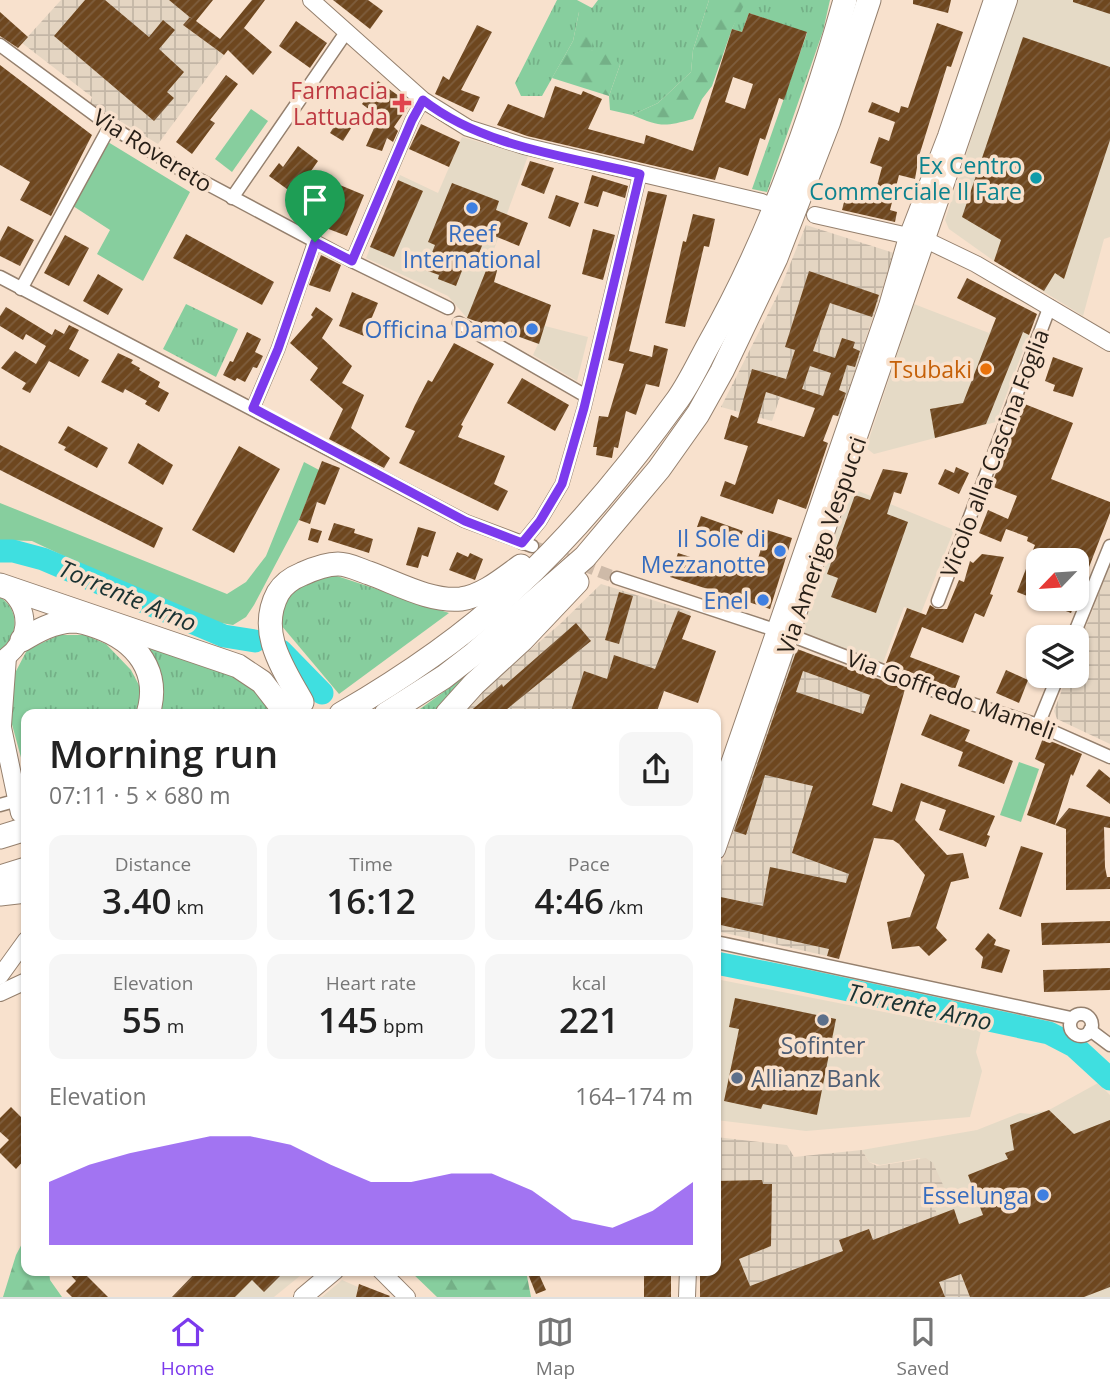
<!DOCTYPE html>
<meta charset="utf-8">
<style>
:root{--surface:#fff;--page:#f6f6f6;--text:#222;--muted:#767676;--line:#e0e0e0;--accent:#7c3aed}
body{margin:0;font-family:"Open Sans",sans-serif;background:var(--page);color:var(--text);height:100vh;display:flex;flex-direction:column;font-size:26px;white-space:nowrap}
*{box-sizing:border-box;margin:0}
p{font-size:23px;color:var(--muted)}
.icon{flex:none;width:38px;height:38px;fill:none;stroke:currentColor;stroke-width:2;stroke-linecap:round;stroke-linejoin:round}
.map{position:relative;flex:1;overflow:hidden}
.sheet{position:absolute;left:21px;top:709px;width:700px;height:567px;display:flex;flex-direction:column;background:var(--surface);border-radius:14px;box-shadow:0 2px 5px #0004}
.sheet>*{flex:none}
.needle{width:46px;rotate:245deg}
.controls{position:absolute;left:1026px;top:548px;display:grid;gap:14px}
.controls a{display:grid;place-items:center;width:63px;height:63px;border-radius:14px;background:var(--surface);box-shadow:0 2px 5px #0004;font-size:35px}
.pin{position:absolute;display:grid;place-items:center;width:60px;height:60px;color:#fff;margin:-72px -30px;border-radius:50% 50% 50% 0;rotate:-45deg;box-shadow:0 0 7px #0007}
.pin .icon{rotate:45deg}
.round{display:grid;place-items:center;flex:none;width:74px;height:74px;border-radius:14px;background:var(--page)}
.headline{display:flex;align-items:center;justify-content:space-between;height:119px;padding:0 28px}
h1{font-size:38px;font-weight:600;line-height:52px}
.stats{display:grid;grid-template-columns:repeat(3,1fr);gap:10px;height:119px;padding:7px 28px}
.stats div{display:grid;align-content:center;border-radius:14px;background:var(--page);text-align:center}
.stats b{font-size:35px;font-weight:600}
.stats small{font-size:19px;font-weight:400}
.stats p{font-size:19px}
.chart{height:196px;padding:14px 28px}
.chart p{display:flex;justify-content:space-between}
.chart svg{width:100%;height:126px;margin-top:7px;fill:var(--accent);opacity:.7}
.tabs{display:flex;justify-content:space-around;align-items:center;height:98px;border-top:2px solid var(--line);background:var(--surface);font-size:19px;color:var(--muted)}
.tabs a{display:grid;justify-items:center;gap:4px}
.tabs .selected{color:var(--accent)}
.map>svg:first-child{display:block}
</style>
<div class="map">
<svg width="1110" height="1297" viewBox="0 0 1110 1297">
<defs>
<pattern id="industrial-grid" width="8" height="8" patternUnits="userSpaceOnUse" patternTransform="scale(1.75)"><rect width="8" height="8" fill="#e4d5c2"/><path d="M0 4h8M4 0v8" fill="none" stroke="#c3b6a6"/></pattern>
<pattern id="grass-tufts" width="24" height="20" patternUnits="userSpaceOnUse" patternTransform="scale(1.75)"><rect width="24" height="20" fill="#87ce9e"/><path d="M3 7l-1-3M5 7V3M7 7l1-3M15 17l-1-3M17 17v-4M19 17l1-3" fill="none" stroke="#74b087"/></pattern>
<pattern id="forest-firs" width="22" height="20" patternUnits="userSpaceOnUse" patternTransform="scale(1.75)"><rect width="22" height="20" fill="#87ce9e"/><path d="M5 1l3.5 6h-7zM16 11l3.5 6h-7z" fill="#74b087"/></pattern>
<pattern id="building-hatch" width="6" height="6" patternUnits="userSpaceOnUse" patternTransform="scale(1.75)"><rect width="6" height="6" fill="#6e471f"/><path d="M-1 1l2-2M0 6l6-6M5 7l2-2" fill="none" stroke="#7e5e3e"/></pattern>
</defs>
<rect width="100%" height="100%" fill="#f8e1cd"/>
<g fill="#e5dac6">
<polygon points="1016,0 1110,0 1110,237 1104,239 1083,316 994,261 949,229 945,220"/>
<polygon points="462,137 528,156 489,263 498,267 494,282 551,305 545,326 588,337 577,381 533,355 538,344 467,318 448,296 366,258 400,175 438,193"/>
<polygon points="914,304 989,333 996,319 1029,335 996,422 874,454 866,448"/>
<polygon points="851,488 954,530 921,613 904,607 883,663 801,633"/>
<polygon points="716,979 981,1031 976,1052 982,1071 970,1117 806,1131 716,1120"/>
<polygon points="1098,1083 1110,1095 1110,1297 970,1297 928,1191 920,1158 880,1165 869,1162 862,1150 977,1130 1020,1113 1031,1114 1049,1110"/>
<polygon points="198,1271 306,1271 274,1297 172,1297"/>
<polygon points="342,1280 358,1287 356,1297 322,1297"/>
</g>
<g fill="url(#industrial-grid)">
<polygon points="61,0 196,0 190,17 183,25 224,55 158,144 90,103 92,97 22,43"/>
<polygon points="806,225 894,253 840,417 780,397 772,421 721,407 778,294"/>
<polygon points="1110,565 1110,744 1057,719 1054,711 1067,676 1076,676 1076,652"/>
<polygon points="601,584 691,612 656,714 461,714 470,702 560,624"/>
<polygon points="795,648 905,688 827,956 716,931 716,881"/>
<polygon points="716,1137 787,1145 794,1157 862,1150 869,1162 877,1166 926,1158 933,1163 944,1187 928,1191 970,1297 700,1297 716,1270"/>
</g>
<g fill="url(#grass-tufts)">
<polygon points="557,0 577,0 592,8 598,0 709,0 693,50 691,72 658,103 632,115 610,110 609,96 620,65 591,50 579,12 573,41 542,96 521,96 515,83"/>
<polygon points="744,0 830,0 823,31 767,192 752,189 807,33 749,13 742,32 732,29"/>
<polygon points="186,304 238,329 216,377 163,349"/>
<polygon points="326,575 337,576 449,613 339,694 281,625 283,600 294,590"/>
<path d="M 0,597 C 20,610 19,636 0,650 Z"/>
<polygon points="59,635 85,635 106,644 131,670 141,689 140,714 26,714 26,776 10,717 14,675 27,650"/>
<polygon points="145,641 244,680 275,714 158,714 153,656"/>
<polygon points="485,662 437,714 413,714"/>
</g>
<g fill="url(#forest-firs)">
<path d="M 709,0 L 744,0 L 745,3 L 732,29 L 712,86 L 702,99 L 693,119 C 663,127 661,127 632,115 L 658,103 L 691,72 L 693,50 Z"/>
<polygon points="579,12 597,23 591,50 610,52 620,65 609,96 552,78 573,41"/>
<polygon points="26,1236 26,1270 49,1271 50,1280 62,1297 3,1297 16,1255"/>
<polygon points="410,1271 526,1271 531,1297 437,1297"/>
</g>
<g fill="#87ce9e">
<polygon points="251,109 268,121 232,172 215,159"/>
<polygon points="108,142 190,192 143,281 97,254 110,230 73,206"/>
<polygon points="304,462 319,470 299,520 254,605 246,617 233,625 215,622 168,605 32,541 0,540 0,503 227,594 246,582 266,556"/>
<polygon points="1019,762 1039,769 1021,822 1000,815"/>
</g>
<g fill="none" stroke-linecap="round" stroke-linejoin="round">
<g stroke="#3fdfe0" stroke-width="23">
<polyline points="0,551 13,551 43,559 224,636 255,641"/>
<polyline points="281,651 322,693"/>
<polyline points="716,963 802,980 1049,1033 1074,1046 1110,1079"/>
</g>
</g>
<g fill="url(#building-hatch)" fill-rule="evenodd">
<polygon points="85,0 105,0 149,37 163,20 175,30 159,49 184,72 167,92 174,98 154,121 54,36"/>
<polygon points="169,0 213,0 196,21 220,39 252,0 265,0 244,28 272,52 253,75 228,50 224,55 183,25 190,17 192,19"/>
<polygon points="333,0 368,0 383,11 370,29"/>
<polygon points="913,0 951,0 948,13 913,4"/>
<polygon points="1073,0 1110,0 1110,14 1073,2"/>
<polygon points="0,12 28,37 18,48 0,36"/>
<path d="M 749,13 L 807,32 L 784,100 L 779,98 L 765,140 L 760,138 L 748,176 L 719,167 L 715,180 L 527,136 L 497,125 L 508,104 L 544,118 L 555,86 L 581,95 L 583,91 L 602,99 L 588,129 L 644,144 L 646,135 L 693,151 L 732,29 L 742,32 ZM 733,77 L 753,84 L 745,109 L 725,102 Z"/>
<polygon points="296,21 327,43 310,68 279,46"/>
<polygon points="937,23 963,32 951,67 947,66 919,156 915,179 899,175 890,210 897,212 895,222 842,210 847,190 874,197 882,167 870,163 879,137 889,141 895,122 868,112 872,102 899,113 901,106 908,108"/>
<polygon points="477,25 492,32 461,90 480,97 473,112 435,94 443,76 449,80"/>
<polygon points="1023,37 1110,67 1110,140 1064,279 1055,273 1044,291 994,261 1001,240 962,217"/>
<polygon points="0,65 92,135 51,216 20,200 30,182 0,165"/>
<polygon points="226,75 238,84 210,120 215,123 192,154 176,142"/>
<polygon points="378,81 410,104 394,127 398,131 393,142 387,138 382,151 366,146 379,117 362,104"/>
<polygon points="345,109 358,117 343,141 330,133"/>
<polygon points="421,124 460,142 449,167 409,149"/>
<polygon points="298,146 318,161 304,181 308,184 298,197 269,176 279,163 283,167"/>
<polygon points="530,161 554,168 544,194 521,185"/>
<polygon points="592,175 628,186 625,198 603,191 598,207 584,203"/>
<polygon points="398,180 423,191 394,257 370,247"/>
<polygon points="335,183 364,195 347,236 318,225"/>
<polygon points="452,183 499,201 496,210 528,223 519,246 487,233 476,261 467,258 456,286 438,279 439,275 425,270 435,245 428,242"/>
<polygon points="648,191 667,195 629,351 652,357 654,345 668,349 659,387 646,384 636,415 626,411 618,448 614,447 612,458 596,455 597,447 593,447 599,416 608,417 624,364 608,360"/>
<polygon points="556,195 579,203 570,227 548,218"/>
<polygon points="693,214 715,219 709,247 704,246 685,327 665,323 683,241 686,242"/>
<polygon points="8,226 34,240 20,266 0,256 0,241"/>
<polygon points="593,229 615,235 603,280 582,274"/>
<polygon points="186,234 274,282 262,305 173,258"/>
<polygon points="65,235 89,248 69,286 44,273"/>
<polygon points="321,255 341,265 330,292 309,285"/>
<polygon points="489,263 498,267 494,282 551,305 539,344 467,318"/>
<path d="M 809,271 L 879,295 L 872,317 L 830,303 L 813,351 L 835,358 L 842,338 L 855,342 L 853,348 L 860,351 L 855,367 L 847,365 L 839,390 L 846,393 L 838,416 L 833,415 L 823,441 L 828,443 L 806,509 L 778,499 L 773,514 L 720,496 L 725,481 L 735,485 L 748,446 L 724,439 L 731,415 L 738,418 L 752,369 L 786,379 L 795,350 L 785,347 ZM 810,366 L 831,373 L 823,396 L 802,389 ZM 766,392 L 815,408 L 804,437 L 757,423 Z"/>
<polygon points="98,274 123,289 108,315 83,301"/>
<polygon points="967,278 1037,314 1029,335 1023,332 986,424 935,438 930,409 963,403 996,318 957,298"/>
<polygon points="352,292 378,303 364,336 339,326"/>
<polygon points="6,307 52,335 55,329 64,334 69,325 79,330 69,349 89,360 79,377 49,361 30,393 22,389 26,383 1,368 15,351 36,364 46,346 26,334 23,340 0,326 0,316"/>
<polygon points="316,307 333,319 322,338 352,366 342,383 364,395 351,428 390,458 384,468 329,439 343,409 310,380 318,368 290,343 313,317 311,315"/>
<polygon points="247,332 261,339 255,352 263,356 257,368 253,367 245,382 237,378 235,381 223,375 230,361 233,362"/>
<polygon points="454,343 494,364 461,425 463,426 458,437 505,456 494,484 508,491 498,511 399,463 415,431 405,427 415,405 428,380 432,382"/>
<polygon points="118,353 133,360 131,363 140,368 139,370 160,382 158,387 169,393 159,412 145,404 147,401 125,389 123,393 101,382"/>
<polygon points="1053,357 1083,368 1073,397 1053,391 1055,385 1045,381"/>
<polygon points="522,378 569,405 555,431 507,403"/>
<polygon points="1022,403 1073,423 1051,479 1110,502 1110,513 1077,598 1076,560 1044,560 1031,555 1035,545 1027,541 1028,537 1006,529 1001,542 979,533 988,510 1008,519 1017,496 991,486"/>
<polygon points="68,426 108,448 97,468 64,450 66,447 58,443"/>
<polygon points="138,443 173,465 163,485 128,463"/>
<polygon points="0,445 163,528 154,548 0,470"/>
<polygon points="239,446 280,469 234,553 192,530"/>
<polygon points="322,461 340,468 325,505 317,502 310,524 299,520"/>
<polygon points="956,467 969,473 959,494 938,484 945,469 954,473"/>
<polygon points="883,469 908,473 901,494 894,492 887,514 908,522 876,613 831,597 838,578 827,574 855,495 870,500"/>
<polygon points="701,516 743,531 738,542 697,527"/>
<polygon points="334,523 355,529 354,533 373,539 369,553 328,540"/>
<polygon points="418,527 436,532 428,557 422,555 418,568 406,565"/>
<polygon points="311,528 322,531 318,543 308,540"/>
<polygon points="767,530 792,538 770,609 670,577 678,553 752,577"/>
<polygon points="457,552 468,557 470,553 483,559 475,580 449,570"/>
<polygon points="982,554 1004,557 990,594 993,595 984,617 975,613 963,643 922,627 910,657 960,676 955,689 886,663 907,608 926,615 930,605 936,609 947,609 959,580 964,582 970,561 973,563"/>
<polygon points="1029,561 1038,562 1038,598 1077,598 1071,613 1017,592"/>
<polygon points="619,592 633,596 619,644 605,640"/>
<polygon points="678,611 691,616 682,639 716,651 698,703 664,691 656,714 570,714 584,671 607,679 614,655 655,669"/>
<polygon points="576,623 591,641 501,714 467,714 502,684 503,687"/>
<path d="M 797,649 L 905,689 L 872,805 L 892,812 L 901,783 L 995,816 L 987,835 L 990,836 L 986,847 L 939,830 L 946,810 L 921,801 L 915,820 L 947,855 L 963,853 L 969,878 L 951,882 L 936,928 L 947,940 L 929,956 L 919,946 L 892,949 L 887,922 L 910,917 L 925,875 L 899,844 L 893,840 L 874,838 L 839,959 L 827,956 L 829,949 L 716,924 L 716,896 L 763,906 L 770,867 L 846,883 L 849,874 L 792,853 L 813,786 L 765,775 L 746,835 L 734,831 ZM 803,671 L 870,695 L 863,714 L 796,692 Z"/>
<polygon points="1006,670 1028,680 1019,703 996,693"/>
<polygon points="930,714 970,730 965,741 1013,761 1004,784 958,766 963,752 921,735"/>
<polygon points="1043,738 1082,754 1073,776 1071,774 1055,825 1027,815 1045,764 1035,759"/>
<polygon points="1099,769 1110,778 1110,804 1086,786"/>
<polygon points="1069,808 1110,817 1110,828 1104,827 1105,867 1107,877 1110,877 1110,889 1066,890 1066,829 1055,825"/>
<polygon points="1021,846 1043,853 1021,917 999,909"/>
<polygon points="1110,921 1110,943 1042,945 1041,923"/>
<polygon points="988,933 996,940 994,945 1010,950 1002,973 981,968 983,957 975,949"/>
<polygon points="1110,968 1110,990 1044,992 1043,970"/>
<polygon points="735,998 836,1019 817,1115 763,1104 761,1109 724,1101 739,1029 729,1027"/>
<polygon points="11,1107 26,1122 26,1158 16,1169 0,1153 0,1149 9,1140 0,1132 0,1118"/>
<polygon points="1049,1110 1074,1134 1110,1120 1110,1287 1084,1297 970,1297 961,1274 939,1282 945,1297 700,1297 700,1270 716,1270 716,1181 762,1180 763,1184 772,1184 771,1246 739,1259 750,1286 843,1251 839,1240 869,1229 873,1240 954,1209 959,1224 983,1215 968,1175 1008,1159 1005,1153 1014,1150 1010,1125"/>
<polygon points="66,1270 81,1270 108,1297 72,1297 66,1291 76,1281"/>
<polygon points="198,1270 286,1270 264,1292 252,1280 235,1297 172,1297"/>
<polygon points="537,1270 546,1290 536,1294 528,1274"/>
<polygon points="650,1270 665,1270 665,1274 671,1274 671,1297 644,1297 644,1273 650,1273"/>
<polygon points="359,1284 390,1296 389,1297 356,1297"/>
</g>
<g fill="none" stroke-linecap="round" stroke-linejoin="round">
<polyline stroke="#cebaa8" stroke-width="12" stroke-dasharray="12 6" stroke-linecap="butt" points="532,546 617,578"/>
<defs>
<g id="minor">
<polyline points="0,45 110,126 185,172 352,261"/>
<polyline points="423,100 412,120 352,261 448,308"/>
<polyline points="232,198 347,31"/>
<polyline points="0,277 465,521 532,546"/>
<polyline points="21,289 110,126"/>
<polyline points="459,323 586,396"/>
<polyline points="253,408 278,349 315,241"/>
<polyline points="522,543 540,521 562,484 584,408 640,174"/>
<polyline points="617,578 775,630"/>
<polyline points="938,601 1050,306"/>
<polyline points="790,635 953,698 1038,725 1110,757"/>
<polyline points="1073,637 1110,546"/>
<polyline points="1038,725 1058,676"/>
<polyline points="0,805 18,800"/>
<polyline points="716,942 1071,1018"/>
<circle cx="1081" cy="1025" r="11"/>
<polyline points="1090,1030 1110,1045"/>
</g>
<g id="tertiary">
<polyline points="311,0 423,100 468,128 524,146 762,202"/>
<polyline points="815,215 926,240 976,264 1110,343"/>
<polyline points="0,976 26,940"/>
<polyline points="0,993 26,981"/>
<polyline points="380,1270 407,1297"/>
<polyline points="687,1297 688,1270"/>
</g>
<g id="secondary">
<path d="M 0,661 C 30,644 33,609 6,588"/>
<polyline points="0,718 20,813"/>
<polyline points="2,725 7,657"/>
<polyline points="716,804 888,306 908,237 947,136 993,0"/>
<polyline points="716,850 1008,0"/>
<polyline points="303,1297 335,1270"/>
</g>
<g id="motorway">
<polyline points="0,585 238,666 262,682 286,713"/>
<path d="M 22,640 C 37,631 53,622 72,621 C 81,621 90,624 98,627 C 137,641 161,672 148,714"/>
<path d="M 302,702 C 283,668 257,632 278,593 C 284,583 292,578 302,574 C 313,569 326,564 338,564 C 349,564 359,570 369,573 C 397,583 430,602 461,599 C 483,596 503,579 521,566"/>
<path d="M 341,714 C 401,679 461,639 512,591 C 574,534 629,467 678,399 C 690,382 699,362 709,344 C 770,237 812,118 845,0"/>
<polyline points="386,714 444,677 475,653 585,557 659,469 698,414 722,371 776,258 829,121 869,0"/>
<polyline points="447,714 474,684 522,640 577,582"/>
<polyline points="0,837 26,829"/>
<polyline points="0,877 26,869"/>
<polyline points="0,894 26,891"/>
</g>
</defs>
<use href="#minor" stroke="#95806e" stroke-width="15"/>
<use href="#tertiary" stroke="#95806e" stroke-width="18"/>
<use href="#secondary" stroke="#95806e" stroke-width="20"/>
<use href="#motorway" stroke="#95806e" stroke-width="25"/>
<use href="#minor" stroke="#fff" stroke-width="12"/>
<use href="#tertiary" stroke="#fff" stroke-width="16"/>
<use href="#secondary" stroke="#fff" stroke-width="18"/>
<use href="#motorway" stroke="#fff" stroke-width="23"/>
</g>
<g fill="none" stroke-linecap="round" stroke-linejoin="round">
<defs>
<path id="route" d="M 423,100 C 483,147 567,156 640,174 L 584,408 L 562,484 L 540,521 L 522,543 L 465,521 L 253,408 L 278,349 L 315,242 L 352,261 L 412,120 Z"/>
</defs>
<use href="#route" stroke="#fff" stroke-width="14"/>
<use href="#route" stroke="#7c3aed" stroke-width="9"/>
</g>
<path fill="#e0444e" stroke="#f8e1cd" stroke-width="2.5" d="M398.5 92.5h7v7h7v7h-7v7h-7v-7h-7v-7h7z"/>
<circle fill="#0f9aa8" stroke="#f8e1cd" stroke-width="2.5" cx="1036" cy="178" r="7"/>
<g fill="#3f7fe0" stroke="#f8e1cd" stroke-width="2.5">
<circle cx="472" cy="208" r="7"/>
<circle cx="532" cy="329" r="7"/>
<circle cx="780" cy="551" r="7"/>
<circle cx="763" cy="600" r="7"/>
<circle cx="1043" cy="1195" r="7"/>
</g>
<circle fill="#e8710a" stroke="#f8e1cd" stroke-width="2.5" cx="986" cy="369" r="7"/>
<g fill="#5c6f8a" stroke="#f8e1cd" stroke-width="2.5">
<circle cx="823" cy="1020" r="7"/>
<circle cx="737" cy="1078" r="7"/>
</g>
<g text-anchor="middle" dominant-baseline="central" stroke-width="7" stroke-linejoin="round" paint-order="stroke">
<g font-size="23" fill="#be3a42" stroke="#f8e1cd" text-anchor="end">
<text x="388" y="90">Farmacia<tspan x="388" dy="26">Lattuada</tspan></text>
</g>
<g font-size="23" fill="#261e16" stroke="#f8e1cd">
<text transform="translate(153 150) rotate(32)">Via Rovereto</text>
<text transform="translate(994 453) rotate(-69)">Vicolo alla Cascina Foglia</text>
<text transform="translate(821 545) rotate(-71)">Via Amerigo Vespucci</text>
<text transform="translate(951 694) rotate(20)">Via Goffredo Mameli</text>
</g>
<g font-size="23" fill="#0d838f" stroke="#f8e1cd" text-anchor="end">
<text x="1022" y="165">Ex Centro<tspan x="1022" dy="26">Commerciale Il Fare</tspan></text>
</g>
<g font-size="23" fill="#366cbe" stroke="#f8e1cd" text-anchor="end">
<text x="472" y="233" text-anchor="middle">Reef<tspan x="472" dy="26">International</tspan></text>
<text x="518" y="329">Officina Damo</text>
<text x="766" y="538">Il Sole di<tspan x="766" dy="26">Mezzanotte</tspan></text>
<text x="749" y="600">Enel</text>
<text x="1029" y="1195">Esselunga</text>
</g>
<g font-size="23" fill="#c56008" stroke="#f8e1cd" text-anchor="end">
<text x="972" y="369">Tsubaki</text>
</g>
<g font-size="23" fill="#4e5e75" stroke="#f8e1cd">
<text x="823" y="1045">Sofinter</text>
<text x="751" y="1078" text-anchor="start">Allianz Bank</text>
</g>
<g font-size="24" font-style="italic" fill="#193232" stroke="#f8e1cd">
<text transform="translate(128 595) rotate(23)">Torrente Arno</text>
<text transform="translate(920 1006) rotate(12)">Torrente Arno</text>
</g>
</g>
</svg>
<div class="controls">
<a><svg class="needle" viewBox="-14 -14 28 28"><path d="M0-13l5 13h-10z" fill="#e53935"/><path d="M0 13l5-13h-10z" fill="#767676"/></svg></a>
<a><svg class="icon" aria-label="layers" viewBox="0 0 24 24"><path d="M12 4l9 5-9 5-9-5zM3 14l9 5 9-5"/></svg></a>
</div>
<div class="pin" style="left:315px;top:242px;background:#1e9e55"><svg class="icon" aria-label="arrive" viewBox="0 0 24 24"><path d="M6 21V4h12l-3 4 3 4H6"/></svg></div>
<section class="sheet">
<div class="headline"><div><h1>Morning run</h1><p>07:11 · 5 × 680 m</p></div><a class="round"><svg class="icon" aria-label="share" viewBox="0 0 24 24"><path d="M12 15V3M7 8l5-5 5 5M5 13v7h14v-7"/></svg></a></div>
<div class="stats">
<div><p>Distance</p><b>3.40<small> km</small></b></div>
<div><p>Time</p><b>16:12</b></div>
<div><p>Pace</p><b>4:46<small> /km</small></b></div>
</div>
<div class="stats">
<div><p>Elevation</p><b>55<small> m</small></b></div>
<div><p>Heart rate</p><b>145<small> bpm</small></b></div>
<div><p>kcal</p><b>221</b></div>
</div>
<div class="chart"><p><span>Elevation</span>164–174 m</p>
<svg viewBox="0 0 160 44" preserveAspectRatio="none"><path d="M0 44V22L10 16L20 12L30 9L40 6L50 6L60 9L70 16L80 22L90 22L100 19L110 19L120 25L130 35L140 38L150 32L160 22V44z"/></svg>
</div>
</section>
</div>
<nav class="tabs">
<a class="selected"><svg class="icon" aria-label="home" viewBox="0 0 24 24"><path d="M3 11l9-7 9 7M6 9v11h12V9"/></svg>Home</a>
<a><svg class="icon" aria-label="map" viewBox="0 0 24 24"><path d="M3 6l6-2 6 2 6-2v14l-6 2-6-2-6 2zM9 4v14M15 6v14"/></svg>Map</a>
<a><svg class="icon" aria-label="saved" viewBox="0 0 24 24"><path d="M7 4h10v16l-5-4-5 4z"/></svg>Saved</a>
</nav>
